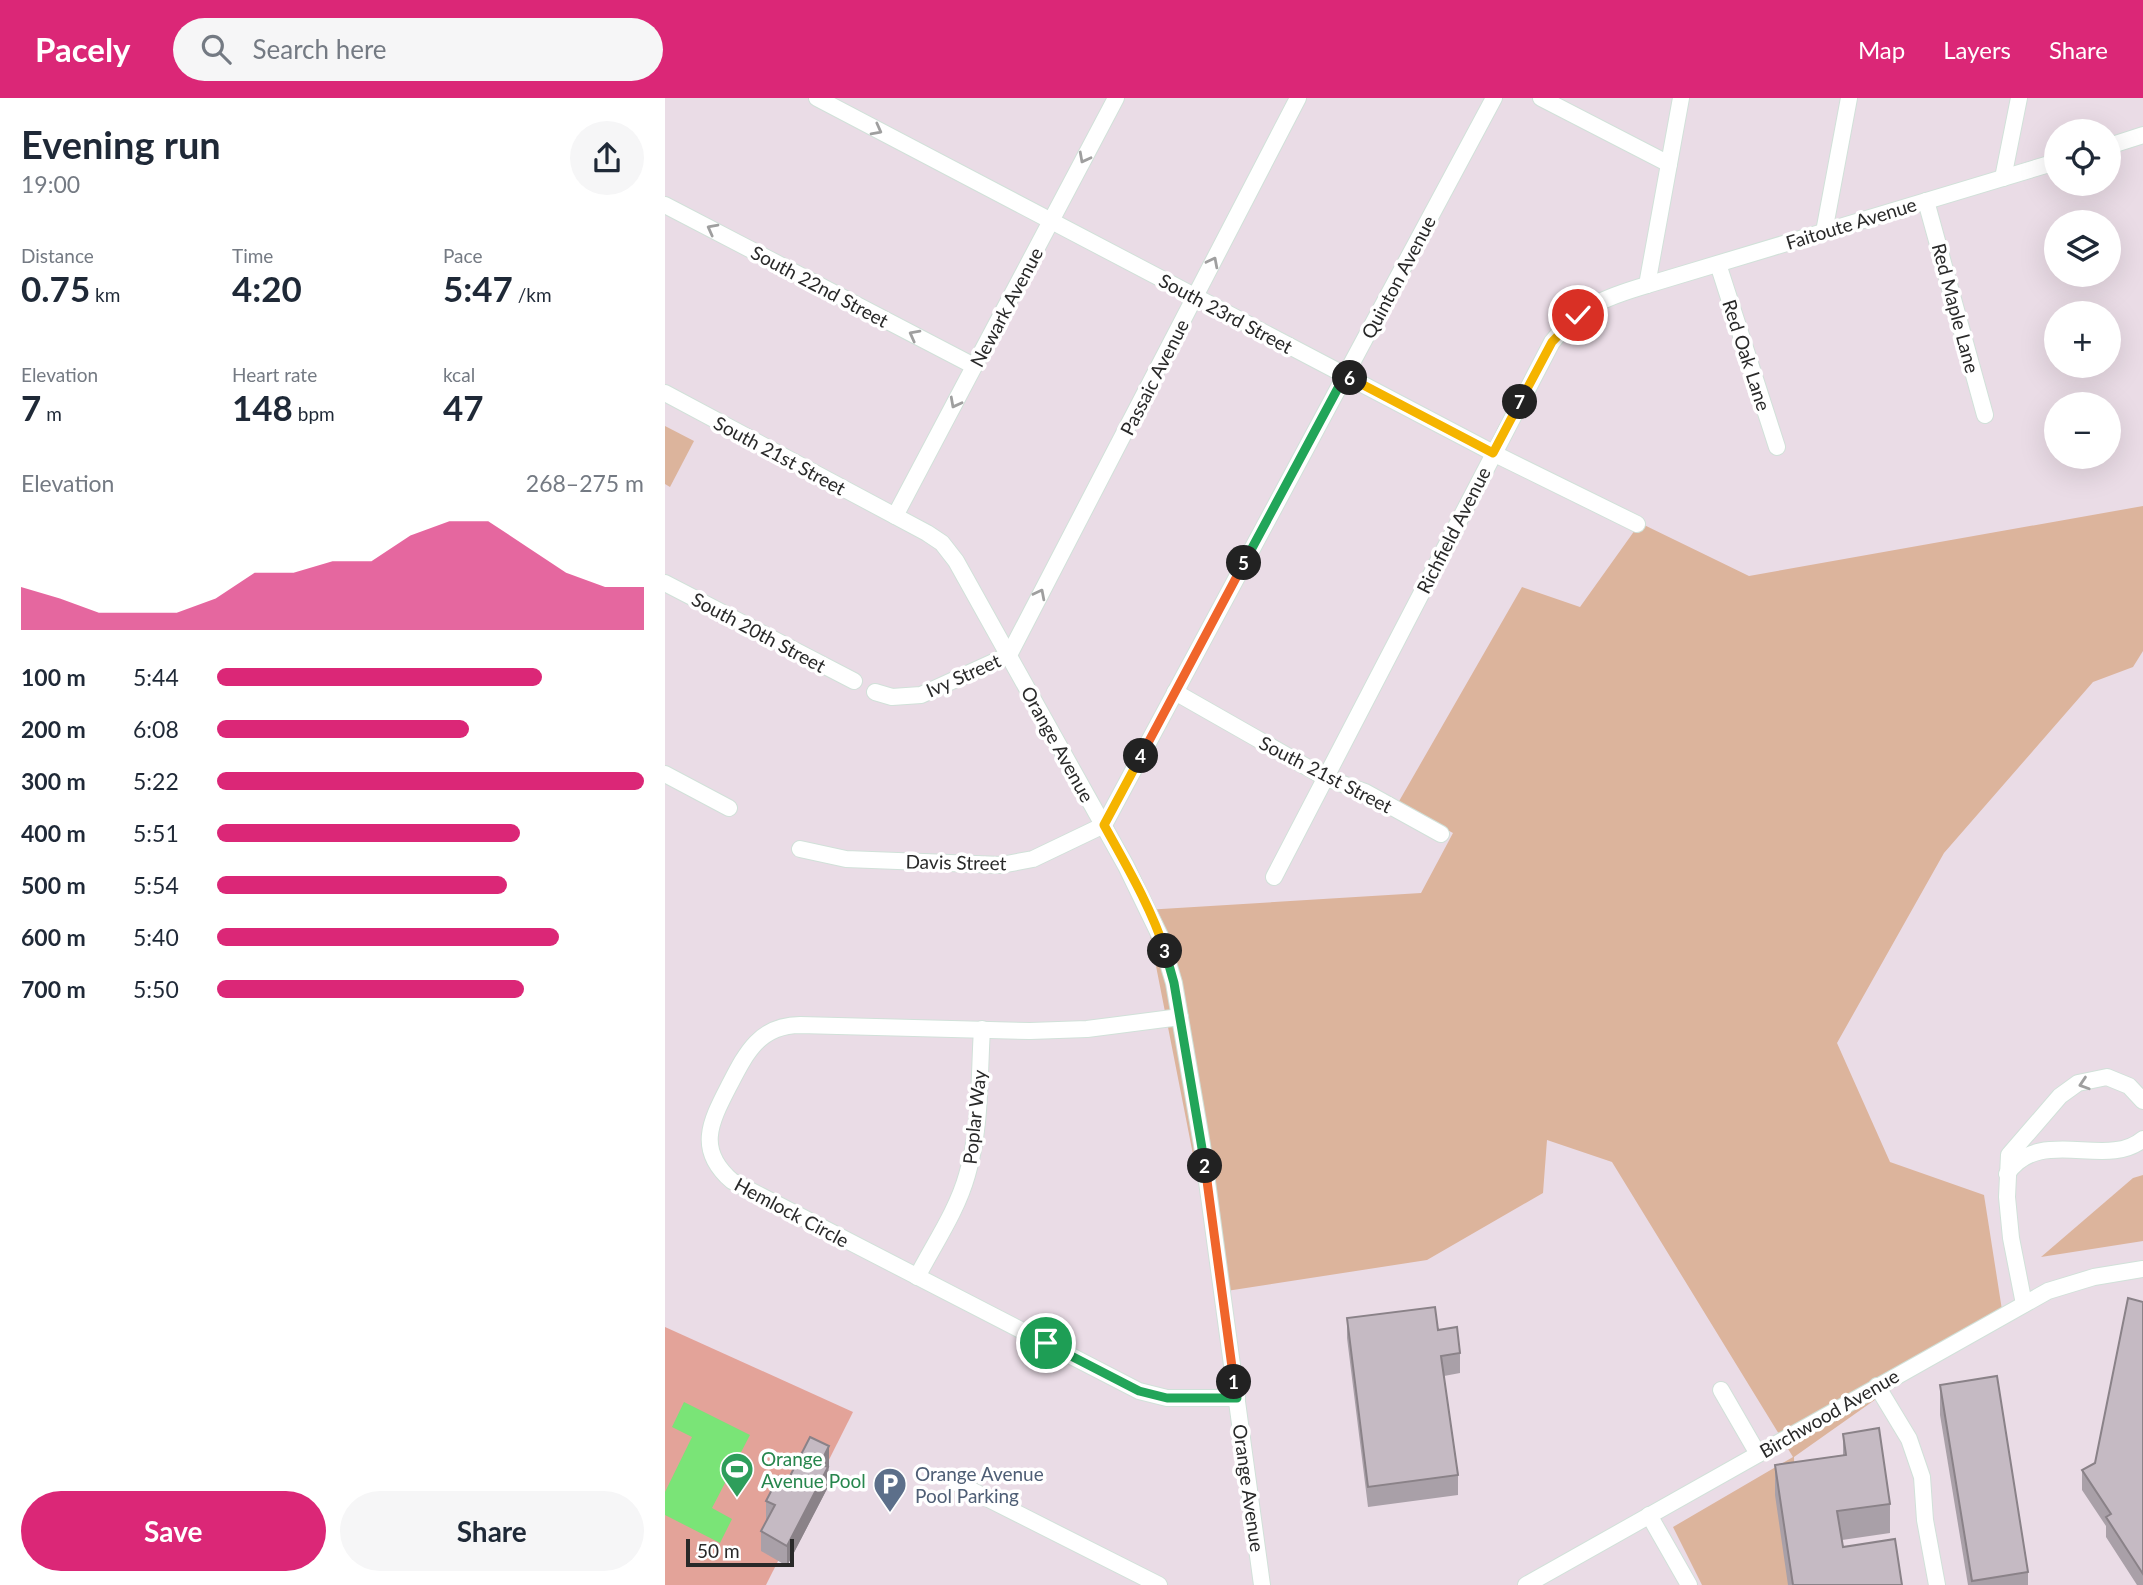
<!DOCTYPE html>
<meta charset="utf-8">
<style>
:root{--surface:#fff;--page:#f6f6f7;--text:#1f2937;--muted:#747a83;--accent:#db2777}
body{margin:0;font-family:Lato,sans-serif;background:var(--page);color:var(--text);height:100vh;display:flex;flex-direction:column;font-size:26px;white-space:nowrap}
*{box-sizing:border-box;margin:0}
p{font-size:23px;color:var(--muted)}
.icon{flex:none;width:38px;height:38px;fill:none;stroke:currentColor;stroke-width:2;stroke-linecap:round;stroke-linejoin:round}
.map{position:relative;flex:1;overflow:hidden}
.details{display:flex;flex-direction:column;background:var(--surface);width:665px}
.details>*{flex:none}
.fabs{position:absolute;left:1379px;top:21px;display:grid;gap:14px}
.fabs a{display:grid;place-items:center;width:77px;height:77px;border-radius:50%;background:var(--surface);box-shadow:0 7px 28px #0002;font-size:35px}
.scale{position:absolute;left:21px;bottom:18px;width:108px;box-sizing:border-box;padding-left:7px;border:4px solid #292929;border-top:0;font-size:19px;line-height:24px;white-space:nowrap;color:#292929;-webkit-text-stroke:5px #fff;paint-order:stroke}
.pin{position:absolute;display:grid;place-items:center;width:60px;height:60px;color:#fff;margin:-30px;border:4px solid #fff;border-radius:50%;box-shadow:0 2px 7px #0007}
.km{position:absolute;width:35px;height:35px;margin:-18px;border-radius:50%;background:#222;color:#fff;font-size:19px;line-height:35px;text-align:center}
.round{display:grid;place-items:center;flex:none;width:74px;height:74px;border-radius:37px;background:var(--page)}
.summary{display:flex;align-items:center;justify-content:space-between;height:119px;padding:0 21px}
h1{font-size:38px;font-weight:700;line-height:52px}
.stats{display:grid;grid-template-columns:repeat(3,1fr);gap:10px;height:119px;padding:7px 21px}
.stats div{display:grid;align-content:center}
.stats b{font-size:35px;font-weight:700}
.stats small{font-size:19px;font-weight:400}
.stats p{font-size:19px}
.chart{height:196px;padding:14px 21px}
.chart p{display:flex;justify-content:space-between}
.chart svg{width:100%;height:126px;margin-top:7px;fill:var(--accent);opacity:.7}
.button{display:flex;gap:14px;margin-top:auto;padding:14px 21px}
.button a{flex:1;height:80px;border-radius:42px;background:var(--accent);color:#fff;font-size:28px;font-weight:700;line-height:80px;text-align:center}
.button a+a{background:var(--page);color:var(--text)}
ul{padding:0 21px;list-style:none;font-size:23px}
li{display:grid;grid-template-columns:112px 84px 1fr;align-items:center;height:52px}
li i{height:18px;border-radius:9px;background:var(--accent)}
header{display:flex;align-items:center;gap:42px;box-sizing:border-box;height:98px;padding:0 35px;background:var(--accent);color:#fff}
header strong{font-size:33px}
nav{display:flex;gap:38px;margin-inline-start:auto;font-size:24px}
.search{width:490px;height:63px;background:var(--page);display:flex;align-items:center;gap:18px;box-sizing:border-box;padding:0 24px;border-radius:38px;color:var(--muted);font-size:26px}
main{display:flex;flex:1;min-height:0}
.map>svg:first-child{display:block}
</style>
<header>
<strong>Pacely</strong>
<div class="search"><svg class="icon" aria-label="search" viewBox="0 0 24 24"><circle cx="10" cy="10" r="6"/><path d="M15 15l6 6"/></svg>Search here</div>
<nav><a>Map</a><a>Layers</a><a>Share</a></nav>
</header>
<main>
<section class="details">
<div class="summary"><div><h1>Evening run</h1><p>19:00</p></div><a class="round"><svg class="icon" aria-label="share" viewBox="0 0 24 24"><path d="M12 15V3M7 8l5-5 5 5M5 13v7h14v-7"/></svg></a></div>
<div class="stats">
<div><p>Distance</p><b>0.75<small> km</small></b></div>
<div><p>Time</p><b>4:20</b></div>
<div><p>Pace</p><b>5:47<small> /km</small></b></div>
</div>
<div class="stats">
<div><p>Elevation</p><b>7<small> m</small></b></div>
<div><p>Heart rate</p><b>148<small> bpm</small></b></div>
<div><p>kcal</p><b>47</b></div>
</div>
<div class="chart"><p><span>Elevation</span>268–275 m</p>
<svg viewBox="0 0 160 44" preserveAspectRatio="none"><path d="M0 44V29L10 33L20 38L30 38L40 38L50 33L60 24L70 24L80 20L90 20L100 11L110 6L120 6L130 15L140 24L150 29L160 29V44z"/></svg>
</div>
<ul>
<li><b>100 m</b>5:44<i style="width:76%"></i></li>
<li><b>200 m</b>6:08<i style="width:59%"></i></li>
<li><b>300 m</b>5:22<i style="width:100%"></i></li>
<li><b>400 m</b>5:51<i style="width:71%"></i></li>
<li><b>500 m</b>5:54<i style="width:68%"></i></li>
<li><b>600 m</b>5:40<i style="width:80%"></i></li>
<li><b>700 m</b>5:50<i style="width:72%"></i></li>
</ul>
<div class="button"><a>Save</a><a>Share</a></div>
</section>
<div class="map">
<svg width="1478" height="1487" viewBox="0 0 1478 1487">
<rect width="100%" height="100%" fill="#eadce6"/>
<g fill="#dcb49c">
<polygon points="0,328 29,343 5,389 0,386"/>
<polygon points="1478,408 1478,553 1468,569 1428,584 1279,755 1172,945 1225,1064 1319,1097 1337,1212 1129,1359 1132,1487 1037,1487 1008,1429 1128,1359 947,1064 882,1042 878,1095 762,1162 555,1194 480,812 756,795 788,735 733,705 857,489 915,509 975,425 1084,478"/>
<polygon points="1478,1077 1478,1143 1376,1159 1468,1080"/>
</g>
<polygon fill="#e3a399" points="0,1229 188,1314 101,1487 0,1487"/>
<polygon fill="#7ae477" points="19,1304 85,1337 47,1410 67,1421 55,1445 0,1417 0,1394 27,1339 7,1329"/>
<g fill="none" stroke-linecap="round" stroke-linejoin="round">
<defs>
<g id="minor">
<polyline points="152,0 836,359 972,426"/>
<polyline points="876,0 1004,66"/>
<polyline points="1444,48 1478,37"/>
<polyline points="1338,80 1354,0"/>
<polyline points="1261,103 1320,317"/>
<polyline points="0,107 309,268"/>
<polyline points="1159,134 1184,0"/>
<polyline points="1053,166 1112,349"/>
<polyline points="982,187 1391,64"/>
<polyline points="0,295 262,435 277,445 291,463 461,768 495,838 509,885 537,1047 597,1487"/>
<polyline points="230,418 451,0"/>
<polyline points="0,485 189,583"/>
<polyline points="210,594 227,599 256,597 344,557 633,0"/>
<polyline points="510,594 661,680 700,694 776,736"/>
<polyline points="0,676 64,710"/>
<polyline points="135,751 181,761 336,767 368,761 439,727 829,0"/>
<path d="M 609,779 L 887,244 C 914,209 941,199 982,187 L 1016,0"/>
<path d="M 515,919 L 422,931 L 365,933 L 135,927 C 95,927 81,955 65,986 C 46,1023 30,1051 67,1083 L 474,1293 L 502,1300 L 572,1300"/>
<path d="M 1342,1076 C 1374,1027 1442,1072 1478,1041"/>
<path d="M 252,1179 C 269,1146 292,1113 302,1077 C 316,1030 314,979 317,931"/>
<polyline points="1359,1206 1346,1140 1342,1099 1344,1057 1395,998 1413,985 1442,979 1464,988 1478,1003"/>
<polyline points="1212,1288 1244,1341 1257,1379 1260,1422 1272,1487"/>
<polyline points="1056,1292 1093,1356"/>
<polyline points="292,1385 494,1487"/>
<polyline points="984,1417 1024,1487"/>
<polyline points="861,1487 1383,1193 1429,1179 1478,1171"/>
</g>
</defs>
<use href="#minor" stroke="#d1e1d9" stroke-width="18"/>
<use href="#minor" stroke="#fff" stroke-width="16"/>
</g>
<g fill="#a9a0a8">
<polygon points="1478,1204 1478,1487 1472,1487 1441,1439 1441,1428 1417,1392 1417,1372 1430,1365"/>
<polygon points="682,1220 773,1232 795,1255 795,1275 779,1278 793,1377 793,1397 703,1409 682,1240"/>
<polygon points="1275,1287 1363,1474 1363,1487 1303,1487 1275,1317"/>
<polygon points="1178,1336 1225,1406 1225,1435 1177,1442 1178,1449 1237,1487 1123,1487 1110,1397 1110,1367 1178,1357"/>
<polygon points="164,1368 163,1389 122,1468 96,1453 96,1433 101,1423 101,1403 123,1382"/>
</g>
<polygon fill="#8a8288" points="164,1348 164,1368 161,1375 163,1369 163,1389 122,1468 122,1448 155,1366"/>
<g fill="#c5bac3" stroke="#8a8288" stroke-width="2">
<polygon points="1463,1200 1478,1204 1478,1476 1441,1419 1446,1416 1417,1372 1430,1365"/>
<polygon points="770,1209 773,1232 792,1229 795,1255 776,1258 793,1377 703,1389 682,1220"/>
<polygon points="1332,1278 1363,1474 1307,1483 1275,1287"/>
<polygon points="1214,1330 1225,1406 1172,1413 1178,1449 1230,1441 1237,1487 1128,1487 1110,1367 1181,1357 1178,1336"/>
<polygon points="145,1339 164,1348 155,1366 163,1369 122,1448 96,1433 110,1407 101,1403 114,1378 123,1382"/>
</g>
<defs><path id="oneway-chevron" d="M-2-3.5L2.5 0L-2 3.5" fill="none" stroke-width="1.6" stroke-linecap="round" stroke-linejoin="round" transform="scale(1.75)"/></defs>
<g stroke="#9f9f9f">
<use href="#oneway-chevron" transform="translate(212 32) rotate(28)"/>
<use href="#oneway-chevron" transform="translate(419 60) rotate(118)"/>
<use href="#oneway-chevron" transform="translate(47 131) rotate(-152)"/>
<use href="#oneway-chevron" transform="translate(548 164) rotate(-63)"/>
<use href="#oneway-chevron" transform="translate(249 237) rotate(-152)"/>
<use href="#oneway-chevron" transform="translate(290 305) rotate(118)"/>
<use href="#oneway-chevron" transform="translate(375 496) rotate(-63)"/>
<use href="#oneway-chevron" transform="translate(1419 986) rotate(162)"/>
</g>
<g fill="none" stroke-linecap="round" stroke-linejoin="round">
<defs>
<polyline id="split-1" points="381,1245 474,1293 502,1300 572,1300 569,1284"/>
<polyline id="split-2" points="540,1068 569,1284"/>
<polyline id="split-3" points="500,853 509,885 540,1068"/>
<path id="split-4" d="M 476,658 L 439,727 C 461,767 486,809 500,853"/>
<polyline id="split-5" points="476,658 579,465"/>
<polyline id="split-6" points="579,465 680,277 685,280"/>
<polyline id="split-7" points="685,280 828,355 855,304"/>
<polyline id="split-8" points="855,304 887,244 913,217"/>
</defs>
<use href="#split-1" stroke="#fff" stroke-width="14"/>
<use href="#split-2" stroke="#fff" stroke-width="14"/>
<use href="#split-3" stroke="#fff" stroke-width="14"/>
<use href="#split-4" stroke="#fff" stroke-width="14"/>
<use href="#split-5" stroke="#fff" stroke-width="14"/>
<use href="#split-6" stroke="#fff" stroke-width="14"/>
<use href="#split-7" stroke="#fff" stroke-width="14"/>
<use href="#split-8" stroke="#fff" stroke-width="14"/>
<use href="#split-1" stroke="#22a559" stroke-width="9"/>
<use href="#split-2" stroke="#f0652b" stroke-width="9"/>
<use href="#split-3" stroke="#22a559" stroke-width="9"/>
<use href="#split-4" stroke="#f5b400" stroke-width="9"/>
<use href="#split-5" stroke="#f0652b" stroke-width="9"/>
<use href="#split-6" stroke="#22a559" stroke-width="9"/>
<use href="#split-7" stroke="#f5b400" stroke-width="9"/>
<use href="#split-8" stroke="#f5b400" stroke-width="9"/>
</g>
<defs>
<symbol id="stadium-pin" viewBox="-11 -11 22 30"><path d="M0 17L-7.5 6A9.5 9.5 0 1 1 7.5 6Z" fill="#2e9e5b" stroke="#fff"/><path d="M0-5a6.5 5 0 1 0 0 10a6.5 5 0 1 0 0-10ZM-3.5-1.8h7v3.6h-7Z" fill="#fff"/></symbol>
<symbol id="parking-pin" viewBox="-11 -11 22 30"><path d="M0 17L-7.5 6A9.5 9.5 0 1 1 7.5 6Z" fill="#5c6f8a" stroke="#fff"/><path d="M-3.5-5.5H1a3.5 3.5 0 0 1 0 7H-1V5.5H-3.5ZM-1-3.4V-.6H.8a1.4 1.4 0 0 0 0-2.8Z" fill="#fff"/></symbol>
</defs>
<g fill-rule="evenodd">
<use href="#stadium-pin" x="53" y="1352" width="38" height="52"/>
<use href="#parking-pin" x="206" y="1367" width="38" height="52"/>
</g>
<g text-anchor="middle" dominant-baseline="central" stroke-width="7" stroke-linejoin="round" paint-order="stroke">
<g font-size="19" fill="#292929" stroke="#fff">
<text transform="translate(1186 125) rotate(-17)">Faitoute Avenue</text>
<text transform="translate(733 179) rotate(-62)">Quinton Avenue</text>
<text transform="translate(155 188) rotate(28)">South 22nd Street</text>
<text transform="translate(341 209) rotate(-62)">Newark Avenue</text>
<text transform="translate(1291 210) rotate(75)">Red Maple Lane</text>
<text transform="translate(561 215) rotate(28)">South 23rd Street</text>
<text transform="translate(1082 257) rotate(72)">Red Oak Lane</text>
<text transform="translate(489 279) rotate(-63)">Passaic Avenue</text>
<text transform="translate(115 357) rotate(28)">South 21st Street</text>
<text transform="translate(788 432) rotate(-63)">Richfield Avenue</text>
<text transform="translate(94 534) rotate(28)">South 20th Street</text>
<text transform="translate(298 577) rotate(-24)">Ivy Street</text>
<text transform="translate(393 646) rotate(61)">Orange Avenue</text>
<text transform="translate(661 676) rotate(27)">South 21st Street</text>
<text transform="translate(291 764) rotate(1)">Davis Street</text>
<text transform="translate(309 1019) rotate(-84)">Poplar Way</text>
<text transform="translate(127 1114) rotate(28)">Hemlock Circle</text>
<text transform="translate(1164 1315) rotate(-30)">Birchwood Avenue</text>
<text transform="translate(584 1390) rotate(82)">Orange Avenue</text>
</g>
<g font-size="19" fill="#27864d" stroke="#fff" text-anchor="start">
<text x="96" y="1360">Orange<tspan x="96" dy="22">Avenue Pool</tspan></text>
</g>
<g font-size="19" fill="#4e5e75" stroke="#fff" text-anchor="start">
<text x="250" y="1375">Orange Avenue<tspan x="250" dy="22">Pool Parking</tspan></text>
</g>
</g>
</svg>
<div class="fabs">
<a><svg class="icon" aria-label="locate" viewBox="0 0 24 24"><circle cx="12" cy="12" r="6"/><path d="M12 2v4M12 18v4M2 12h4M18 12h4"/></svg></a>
<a><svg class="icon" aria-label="layers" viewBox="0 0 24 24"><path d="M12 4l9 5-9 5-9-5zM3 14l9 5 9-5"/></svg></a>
<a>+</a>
<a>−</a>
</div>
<div class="scale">50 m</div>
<div class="pin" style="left:381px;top:1245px;background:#1e9e55"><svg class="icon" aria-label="arrive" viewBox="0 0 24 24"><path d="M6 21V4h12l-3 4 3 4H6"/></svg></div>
<div class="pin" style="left:913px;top:217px;background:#d93025"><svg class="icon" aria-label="check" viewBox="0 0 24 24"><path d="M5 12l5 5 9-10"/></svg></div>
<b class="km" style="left:569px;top:1284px">1</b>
<b class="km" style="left:540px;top:1068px">2</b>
<b class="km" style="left:500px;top:853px">3</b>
<b class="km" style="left:476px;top:658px">4</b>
<b class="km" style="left:579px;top:465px">5</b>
<b class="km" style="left:685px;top:280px">6</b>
<b class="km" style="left:855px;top:304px">7</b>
</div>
</main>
